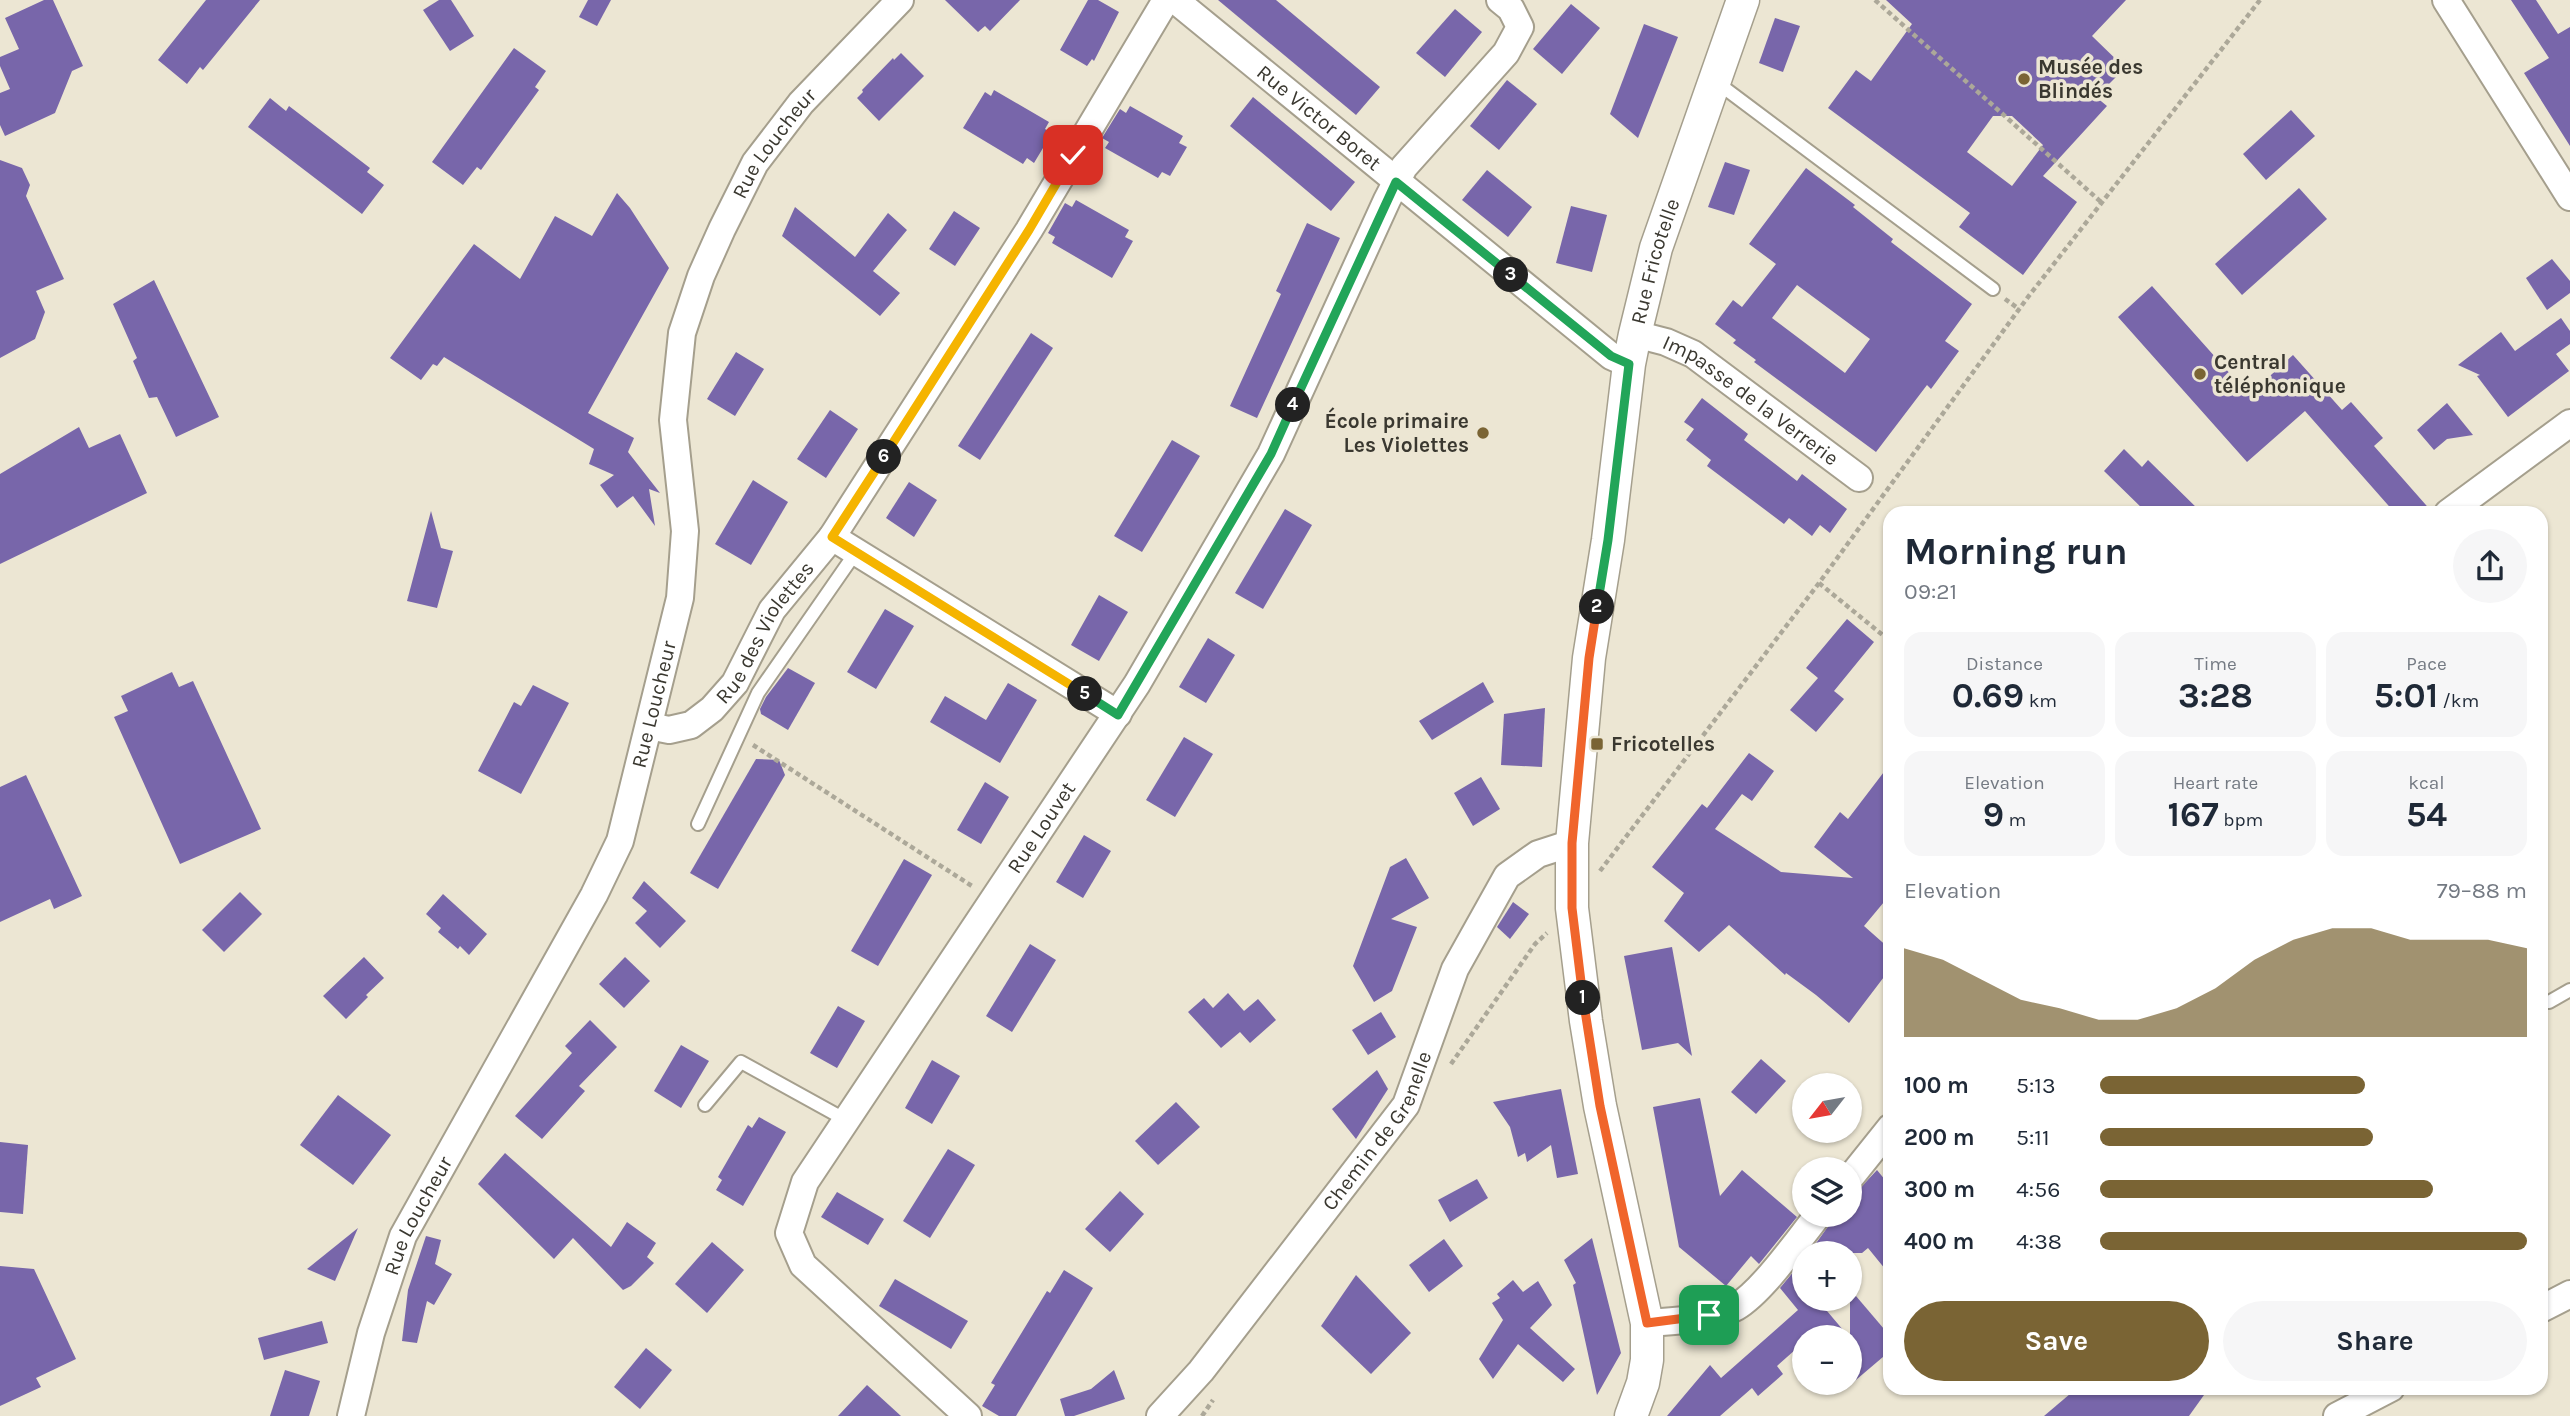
<!DOCTYPE html>
<meta charset="utf-8">
<style>
:root{--surface:#fff;--page:#f6f6f7;--text:#1f2937;--muted:#747a83;--accent:#7a6434}
body{margin:0;font-family:Karla,sans-serif;background:var(--page);color:var(--text);height:100vh;display:flex;flex-direction:column;font-size:26px;white-space:nowrap}
*{box-sizing:border-box;margin:0}
p{font-size:23px;color:var(--muted)}
.icon{flex:none;width:38px;height:38px;fill:none;stroke:currentColor;stroke-width:2;stroke-linecap:round;stroke-linejoin:round}
.map{position:relative;flex:1;overflow:hidden}
.drawer{position:absolute;left:1883px;top:506px;width:665px;height:889px;display:flex;flex-direction:column;background:var(--surface);border-radius:21px;box-shadow:0 2px 5px #0004}
.drawer>*{flex:none}
.needle{width:46px;rotate:239deg}
.fabs{position:absolute;left:1792px;top:1073px;display:grid;gap:14px}
.fabs a{display:grid;place-items:center;width:70px;height:70px;border-radius:50%;background:var(--surface);box-shadow:0 2px 5px #0004;font-size:35px}
.pin{position:absolute;display:grid;place-items:center;width:60px;height:60px;color:#fff;margin:-30px;border-radius:14px;box-shadow:0 4px 10px #0006}
.km{position:absolute;width:35px;height:35px;margin:-18px;border-radius:50%;background:#222;color:#fff;font-size:19px;line-height:35px;text-align:center}
.round{display:grid;place-items:center;flex:none;width:74px;height:74px;border-radius:37px;background:var(--page)}
.overview{display:flex;align-items:center;justify-content:space-between;height:119px;padding:0 21px}
h1{font-size:38px;font-weight:700;line-height:52px}
.stats{display:grid;grid-template-columns:repeat(3,1fr);gap:10px;height:119px;padding:7px 21px}
.stats div{display:grid;align-content:center;border-radius:18px;background:var(--page);text-align:center}
.stats b{font-size:35px;font-weight:700}
.stats small{font-size:19px;font-weight:400}
.stats p{font-size:19px}
.chart{height:196px;padding:14px 21px}
.chart p{display:flex;justify-content:space-between}
.chart svg{width:100%;height:126px;margin-top:7px;fill:var(--accent);opacity:.7}
.primary-button{display:flex;gap:14px;margin-top:auto;padding:14px 21px}
.primary-button a{flex:1;height:80px;border-radius:42px;background:var(--accent);color:#fff;font-size:28px;font-weight:700;line-height:80px;text-align:center}
.primary-button a+a{background:var(--page);color:var(--text)}
ul{padding:0 21px;list-style:none;font-size:23px}
li{display:grid;grid-template-columns:112px 84px 1fr;align-items:center;height:52px}
li i{height:18px;border-radius:9px;background:var(--accent)}
.map>svg:first-child{display:block}
</style>
<div class="map">
<svg width="2570" height="1416" viewBox="0 0 2570 1416">
<rect width="100%" height="100%" fill="#ece6d3"/>
<g fill="#7866aa" fill-rule="evenodd">
<polygon points="44,0 53,0 83,66 72,71 55,113 5,136 0,125 0,93 10,89 0,66 0,57 19,49 5,18"/>
<polygon points="206,0 260,0 203,70 200,67 187,84 158,60"/>
<polygon points="439,0 451,0 474,36 450,51 423,10"/>
<polygon points="588,0 611,0 597,26 579,17"/>
<polygon points="945,0 1020,0 990,31 985,26 978,32"/>
<polygon points="1088,0 1098,0 1119,12 1094,61 1092,59 1087,66 1060,50"/>
<polygon points="1218,0 1276,0 1380,87 1356,115"/>
<path d="M 1886,0 L 2126,0 L 2092,36 L 2125,68 L 2096,97 L 2107,106 L 2043,176 L 2077,202 L 2023,275 L 1959,227 L 1970,213 L 1828,108 L 1856,70 L 1871,81 L 1912,24 ZM 1993,116 L 2012,116 L 2043,145 L 2012,186 L 1967,152 Z"/>
<polygon points="2511,0 2536,0 2558,34 2570,27 2570,146 2524,73 2549,58"/>
<polygon points="1571,4 1600,28 1562,74 1533,49"/>
<polygon points="1455,9 1482,32 1445,77 1416,53"/>
<polygon points="1775,18 1800,26 1783,72 1759,63"/>
<polygon points="1644,24 1678,37 1638,138 1610,114"/>
<polygon points="514,48 546,71 535,87 539,90 481,170 477,167 463,185 432,162"/>
<polygon points="901,53 924,76 879,121 857,98 863,92 862,90 893,58 894,60"/>
<polygon points="1507,80 1537,104 1499,150 1470,126"/>
<polygon points="994,90 1049,122 1045,129 1052,133 1034,163 1027,158 1023,164 963,128 985,92 991,96"/>
<polygon points="1253,97 1355,182 1331,211 1230,126"/>
<polygon points="270,98 286,111 289,106 370,168 367,172 384,185 362,214 248,127"/>
<polygon points="1130,106 1183,136 1179,143 1187,147 1170,176 1162,172 1158,178 1105,148 1109,142 1102,138 1120,109 1126,113"/>
<polygon points="2291,110 2315,136 2266,180 2243,154"/>
<polygon points="0,160 22,168 30,185 26,196 64,279 36,291 45,312 35,339 0,358"/>
<polygon points="1725,162 1750,170 1734,215 1708,207"/>
<path d="M 1806,168 L 1855,205 L 1853,207 L 1893,239 L 1891,242 L 1972,304 L 1945,341 L 1959,351 L 1931,389 L 1927,385 L 1876,452 L 1754,362 L 1756,360 L 1733,343 L 1736,340 L 1715,324 L 1733,300 L 1742,307 L 1776,264 L 1749,244 ZM 1797,285 L 1870,339 L 1845,373 L 1772,318 Z"/>
<polygon points="1487,170 1532,207 1508,237 1462,200"/>
<polygon points="2299,188 2327,219 2242,295 2215,264"/>
<polygon points="617,193 630,208 669,268 588,413 634,438 628,452 660,493 649,489 655,526 633,496 617,508 600,485 614,475 589,464 594,449 444,357 437,366 433,364 421,380 390,358 474,244 520,279 555,216 592,236"/>
<polygon points="1076,200 1129,230 1125,237 1133,241 1112,278 1052,243 1055,237 1048,233 1065,203 1072,207"/>
<polygon points="1571,206 1607,215 1592,272 1556,263"/>
<polygon points="795,207 855,257 888,213 907,230 873,271 900,293 880,316 782,236"/>
<polygon points="954,211 980,228 955,266 929,249"/>
<polygon points="1307,223 1340,238 1257,418 1230,406 1281,294 1276,291"/>
<polygon points="2552,259 2570,281 2570,293 2547,310 2526,278"/>
<polygon points="154,280 219,417 176,437 157,397 149,398 133,361 137,358 113,304"/>
<polygon points="2152,286 2249,395 2293,355 2342,410 2351,402 2383,438 2374,446 2433,513 2395,513 2305,411 2247,462 2118,317"/>
<polygon points="2561,318 2570,331 2570,344 2556,354 2569,371 2508,417 2477,376 2480,375 2458,365 2501,332 2515,351"/>
<polygon points="1031,333 1053,348 980,460 958,446"/>
<polygon points="736,352 764,369 735,416 707,399"/>
<polygon points="1702,398 1748,434 1744,440 1797,481 1802,474 1847,509 1830,533 1820,525 1812,536 1789,518 1784,524 1707,466 1711,460 1686,440 1694,429 1684,422"/>
<polygon points="2447,403 2473,435 2447,439 2434,450 2417,430"/>
<polygon points="830,410 858,429 826,478 797,459"/>
<polygon points="79,427 89,448 120,434 147,493 0,564 0,474"/>
<polygon points="1172,440 1200,456 1142,552 1114,536"/>
<polygon points="2124,449 2142,467 2148,460 2202,513 2147,513 2104,471"/>
<polygon points="753,480 788,502 751,565 715,544"/>
<polygon points="909,482 937,500 914,537 886,518"/>
<polygon points="1285,509 1312,525 1263,609 1235,593"/>
<polygon points="431,511 441,548 453,551 437,608 407,601"/>
<polygon points="1099,595 1128,612 1099,661 1071,645"/>
<polygon points="885,609 914,626 876,689 847,672"/>
<polygon points="1847,619 1874,642 1834,691 1844,699 1816,732 1790,710 1818,678 1806,668"/>
<polygon points="1208,638 1235,655 1206,703 1179,687"/>
<polygon points="788,668 815,683 788,730 761,714 760,709 766,697"/>
<polygon points="172,672 179,687 193,681 261,829 180,864 114,717 128,711 121,696"/>
<polygon points="1483,682 1494,702 1432,740 1419,721"/>
<polygon points="1008,683 1037,700 1000,763 930,722 945,696 986,720"/>
<polygon points="533,685 569,703 521,794 478,771 514,702 521,706"/>
<polygon points="1545,708 1542,767 1501,765 1504,714"/>
<polygon points="1184,737 1213,754 1175,817 1146,800"/>
<polygon points="1749,753 1774,771 1752,801 1742,794 1715,829 1781,872 1853,878 1814,847 1840,812 1848,819 1890,764 1890,906 1884,902 1864,926 1890,949 1890,969 1849,1023 1816,995 1786,973 1785,975 1729,925 1699,952 1664,921 1684,893 1652,867 1702,804 1707,808"/>
<polygon points="756,759 779,760 785,775 718,889 690,873"/>
<polygon points="26,775 82,896 54,909 50,899 0,922 0,787"/>
<polygon points="1481,777 1500,809 1473,826 1454,793"/>
<polygon points="985,782 1009,797 981,844 957,830"/>
<polygon points="1084,835 1111,851 1083,898 1056,882"/>
<polygon points="1406,858 1429,898 1391,919 1417,927 1392,991 1374,1002 1353,966 1390,867"/>
<polygon points="904,859 932,875 878,966 851,951"/>
<polygon points="644,881 686,921 660,948 635,923 647,911 632,898"/>
<polygon points="240,892 262,914 224,952 202,930"/>
<polygon points="443,894 487,934 469,955 460,946 458,949 438,932 441,928 426,914"/>
<polygon points="1513,902 1529,914 1510,939 1497,927"/>
<polygon points="1030,944 1056,960 1012,1032 986,1016"/>
<polygon points="1672,947 1692,1056 1678,1043 1642,1050 1624,956"/>
<polygon points="364,957 384,978 366,995 368,997 346,1019 323,996"/>
<polygon points="625,957 650,981 624,1008 599,984"/>
<polygon points="1228,993 1244,1011 1258,999 1276,1020 1250,1043 1240,1032 1221,1048 1188,1012 1204,998 1213,1008"/>
<polygon points="838,1006 865,1021 837,1068 810,1053"/>
<polygon points="1381,1012 1396,1037 1368,1055 1352,1030"/>
<polygon points="590,1020 617,1047 579,1086 585,1091 542,1139 515,1116 572,1053 565,1046"/>
<polygon points="681,1045 709,1061 681,1108 654,1091"/>
<polygon points="1761,1059 1786,1081 1756,1114 1731,1092"/>
<polygon points="932,1060 960,1076 932,1124 905,1108"/>
<polygon points="1377,1070 1388,1089 1356,1139 1332,1109"/>
<polygon points="1561,1089 1578,1174 1557,1178 1551,1145 1527,1162 1525,1153 1518,1157 1510,1127 1493,1102"/>
<polygon points="338,1095 391,1135 353,1185 300,1145"/>
<polygon points="1700,1098 1720,1196 1742,1170 1797,1217 1759,1264 1751,1256 1726,1286 1679,1247 1653,1107"/>
<polygon points="1176,1102 1200,1127 1158,1165 1135,1141"/>
<polygon points="759,1117 786,1132 743,1206 716,1190 722,1180 718,1177 748,1125 752,1128"/>
<polygon points="0,1142 28,1145 23,1214 0,1212"/>
<polygon points="948,1149 975,1165 930,1238 903,1221"/>
<polygon points="505,1153 611,1247 627,1222 656,1243 647,1257 654,1263 631,1286 623,1290 573,1238 554,1259 478,1184"/>
<polygon points="1877,1170 1890,1186 1890,1275 1868,1248 1862,1253 1809,1253 1837,1214 1850,1214 1850,1199"/>
<polygon points="1477,1179 1488,1198 1450,1222 1438,1200"/>
<polygon points="1120,1191 1144,1214 1110,1252 1085,1229"/>
<polygon points="837,1192 884,1219 868,1245 821,1217"/>
<polygon points="358,1228 335,1281 307,1269"/>
<polygon points="426,1236 441,1240 435,1264 452,1274 434,1305 427,1301 417,1343 402,1341 408,1290"/>
<polygon points="1592,1238 1621,1353 1597,1395 1573,1285 1576,1283 1564,1260"/>
<polygon points="1444,1239 1463,1266 1429,1292 1409,1265"/>
<polygon points="712,1242 744,1270 707,1313 675,1284"/>
<polygon points="1804,1259 1804,1298 1816,1298 1849,1337 1804,1337 1804,1342 1777,1366 1783,1374 1758,1396 1752,1388 1720,1416 1667,1416 1710,1365 1721,1378 1798,1310 1780,1288"/>
<polygon points="0,1266 34,1269 76,1359 36,1378 41,1387 0,1406"/>
<polygon points="1064,1270 1093,1288 1016,1416 999,1416 982,1406 995,1385 991,1383 1047,1291 1050,1293"/>
<polygon points="1356,1275 1411,1333 1371,1374 1321,1326"/>
<polygon points="895,1279 968,1321 951,1349 879,1306"/>
<polygon points="1513,1280 1523,1292 1538,1281 1552,1305 1530,1328 1575,1369 1563,1382 1518,1344 1493,1379 1479,1359 1503,1320 1492,1303 1500,1298 1497,1294"/>
<polygon points="1850,1289 1890,1336 1890,1351 1850,1385"/>
<polygon points="322,1321 328,1343 264,1360 258,1338"/>
<polygon points="646,1348 672,1370 640,1409 614,1387"/>
<polygon points="285,1370 320,1381 309,1416 270,1416"/>
<polygon points="1114,1370 1125,1399 1074,1416 1065,1416 1060,1399 1091,1389"/>
<polygon points="867,1385 901,1416 838,1416"/>
<polygon points="2077,1388 2209,1388 2189,1416 2044,1416"/>
</g>
<g fill="none" stroke-linecap="round" stroke-linejoin="round">
<defs>
<g id="service">
<polyline points="1715,81 1993,289"/>
<polyline points="698,824 758,693 856,552"/>
<polyline points="2549,1002 2570,990"/>
<polyline points="705,1105 741,1062 846,1120"/>
</g>
<g id="minor">
<path id="s1" d="M 1175,0 L 1611,356 L 1629,364"/>
<polyline points="2446,0 2570,197"/>
<path id="s2" d="M 1635,334 L 1666,342 L 1693,354 L 1859,478"/>
<polyline points="2448,513 2570,423"/>
<polyline points="832,537 1118,714"/>
<path id="s3" d="M 649,726 L 669,730 L 691,725 L 712,709 L 735,683 L 772,610 L 832,537 L 1029,230 L 1166,0"/>
<polyline points="1850,1178 1890,1128"/>
<polyline points="2541,1309 2570,1294"/>
<path d="M 1647,1323 C 1672,1321 1714,1320 1736,1307 C 1763,1291 1798,1240 1819,1214"/>
<path id="s4" d="M 351,1416 L 371,1333 L 403,1236 L 594,895 L 620,841 L 680,598 L 685,531 L 673,420 L 682,333 L 701,276 L 722,229 L 755,163 L 801,103 L 900,0"/>
<path id="s5" d="M 968,1416 L 803,1265 L 789,1233 L 805,1182 L 1137,684 L 1271,454 L 1387,200 L 1404,167 L 1506,53 L 1520,27 L 1511,9 L 1500,0"/>
<path id="s6" d="M 1160,1416 L 1201,1371 L 1406,1105 L 1455,969 L 1507,876 L 1538,854 L 1572,843"/>
<polyline points="2337,1416 2391,1388"/>
</g>
<g id="tertiary">
<path id="s7" d="M 1631,1416 L 1643,1383 L 1647,1360 L 1647,1323 L 1600,1106 L 1586,1021 L 1572,908 L 1572,843 L 1589,658 L 1608,540 L 1629,364 L 1635,334 L 1656,248 L 1743,0"/>
</g>
</defs>
<use href="#service" stroke="#a59f8d" stroke-width="16"/>
<use href="#minor" stroke="#a59f8d" stroke-width="30"/>
<use href="#tertiary" stroke="#a59f8d" stroke-width="35"/>
<g stroke="#aca899" stroke-width="4.5" stroke-dasharray="5 3.5" stroke-linecap="butt">
<polyline points="1875,0 2101,202"/>
<polyline points="2005,299 2019,309"/>
<polyline points="1819,583 1890,641"/>
<polyline points="753,745 972,886"/>
<polyline points="1600,871 1819,583 2028,297 2260,0"/>
<polyline points="1451,1064 1535,944 1547,933"/>
<polyline points="1202,1416 1213,1400"/>
</g>
<use href="#service" stroke="#fff" stroke-width="12"/>
<use href="#minor" stroke="#fff" stroke-width="26"/>
<use href="#tertiary" stroke="#fff" stroke-width="32"/>
</g>
<g fill="none" stroke-linecap="round" stroke-linejoin="round">
<defs>
<polyline id="split-1" points="1583,998 1600,1106 1647,1323 1709,1315"/>
<polyline id="split-2" points="1583,998 1572,908 1572,843 1589,658 1597,607"/>
<polyline id="split-3" points="1511,275 1611,356 1629,364 1608,540 1597,607"/>
<polyline id="split-4" points="1293,405 1396,182 1511,275"/>
<polyline id="split-5" points="1085,694 1118,715 1271,454 1293,405"/>
<polyline id="split-6" points="884,457 832,537 1085,694"/>
<polyline id="split-7" points="884,457 1029,230 1073,155"/>
</defs>
<use href="#split-1" stroke="#fff" stroke-width="14"/>
<use href="#split-2" stroke="#fff" stroke-width="14"/>
<use href="#split-3" stroke="#fff" stroke-width="14"/>
<use href="#split-4" stroke="#fff" stroke-width="14"/>
<use href="#split-5" stroke="#fff" stroke-width="14"/>
<use href="#split-6" stroke="#fff" stroke-width="14"/>
<use href="#split-7" stroke="#fff" stroke-width="14"/>
<use href="#split-1" stroke="#f0652b" stroke-width="9"/>
<use href="#split-2" stroke="#f0652b" stroke-width="9"/>
<use href="#split-3" stroke="#22a559" stroke-width="9"/>
<use href="#split-4" stroke="#22a559" stroke-width="9"/>
<use href="#split-5" stroke="#22a559" stroke-width="9"/>
<use href="#split-6" stroke="#f5b400" stroke-width="9"/>
<use href="#split-7" stroke="#f5b400" stroke-width="9"/>
</g>
<g fill="#7a6434" stroke="#ece6d3" stroke-width="2.5">
<circle cx="2024" cy="79" r="7"/>
<circle cx="2200" cy="374" r="7"/>
<circle cx="1483" cy="433" r="7"/>
<rect x="1590" y="737" width="14" height="14" rx="3.5"/>
</g>
<g text-anchor="middle" dominant-baseline="central" stroke-width="7" stroke-linejoin="round" paint-order="stroke">
<g font-size="21" font-weight="bold" fill="#3a3830" stroke="#ece6d3" text-anchor="start">
<text x="2038" y="67">Musée des<tspan x="2038" dy="24">Blindés</tspan></text>
<text x="2214" y="362">Central<tspan x="2214" dy="24">téléphonique</tspan></text>
<text x="1469" y="421" text-anchor="end">École primaire<tspan x="1469" dy="24">Les Violettes</tspan></text>
<text x="1611" y="744">Fricotelles</text>
</g>
<g font-size="21" fill="#3a3830" stroke="#ece6d3">
<text stroke="none"><textPath href="#s1" startOffset="186">Rue Victor Boret</textPath></text>
<text stroke="none"><textPath href="#s4" startOffset="1367">Rue Loucheur</textPath></text>
<text stroke="none"><textPath href="#s7" startOffset="1171">Rue Fricotelle</textPath></text>
<text stroke="none"><textPath href="#s2" startOffset="135">Impasse de la Verrerie</textPath></text>
<text stroke="none"><textPath href="#s3" startOffset="163">Rue des Violettes</textPath></text>
<text stroke="none"><textPath href="#s4" startOffset="779">Rue Loucheur</textPath></text>
<text stroke="none"><textPath href="#s5" startOffset="738">Rue Louvet</textPath></text>
<text stroke="none"><textPath href="#s6" startOffset="360">Chemin de Grenelle</textPath></text>
<text stroke="none"><textPath href="#s4" startOffset="212">Rue Loucheur</textPath></text>
</g>
</g>
</svg>
<div class="fabs">
<a><svg class="needle" viewBox="-14 -14 28 28"><path d="M0-13l5 13h-10z" fill="#e53935"/><path d="M0 13l5-13h-10z" fill="#747a83"/></svg></a>
<a><svg class="icon" aria-label="layers" viewBox="0 0 24 24"><path d="M12 4l9 5-9 5-9-5zM3 14l9 5 9-5"/></svg></a>
<a>+</a>
<a>−</a>
</div>
<div class="pin" style="left:1709px;top:1315px;background:#1e9e55"><svg class="icon" aria-label="arrive" viewBox="0 0 24 24"><path d="M6 21V4h12l-3 4 3 4H6"/></svg></div>
<div class="pin" style="left:1073px;top:155px;background:#d93025"><svg class="icon" aria-label="check" viewBox="0 0 24 24"><path d="M5 12l5 5 9-10"/></svg></div>
<b class="km" style="left:1583px;top:998px">1</b>
<b class="km" style="left:1597px;top:607px">2</b>
<b class="km" style="left:1511px;top:275px">3</b>
<b class="km" style="left:1293px;top:405px">4</b>
<b class="km" style="left:1085px;top:694px">5</b>
<b class="km" style="left:884px;top:457px">6</b>
<section class="drawer">
<div class="overview"><div><h1>Morning run</h1><p>09:21</p></div><a class="round"><svg class="icon" aria-label="share" viewBox="0 0 24 24"><path d="M12 15V3M7 8l5-5 5 5M5 13v7h14v-7"/></svg></a></div>
<div class="stats">
<div><p>Distance</p><b>0.69<small> km</small></b></div>
<div><p>Time</p><b>3:28</b></div>
<div><p>Pace</p><b>5:01<small> /km</small></b></div>
</div>
<div class="stats">
<div><p>Elevation</p><b>9<small> m</small></b></div>
<div><p>Heart rate</p><b>167<small> bpm</small></b></div>
<div><p>kcal</p><b>54</b></div>
</div>
<div class="chart"><p><span>Elevation</span>79–88 m</p>
<svg viewBox="0 0 160 44" preserveAspectRatio="none"><path d="M0 44V13L10 17L20 24L30 31L40 34L50 38L60 38L70 34L80 27L90 17L100 10L110 6L120 6L130 10L140 10L150 10L160 13V44z"/></svg>
</div>
<ul>
<li><b>100 m</b>5:13<i style="width:62%"></i></li>
<li><b>200 m</b>5:11<i style="width:64%"></i></li>
<li><b>300 m</b>4:56<i style="width:78%"></i></li>
<li><b>400 m</b>4:38<i style="width:100%"></i></li>
</ul>
<div class="primary-button"><a>Save</a><a>Share</a></div>
</section>
</div>
